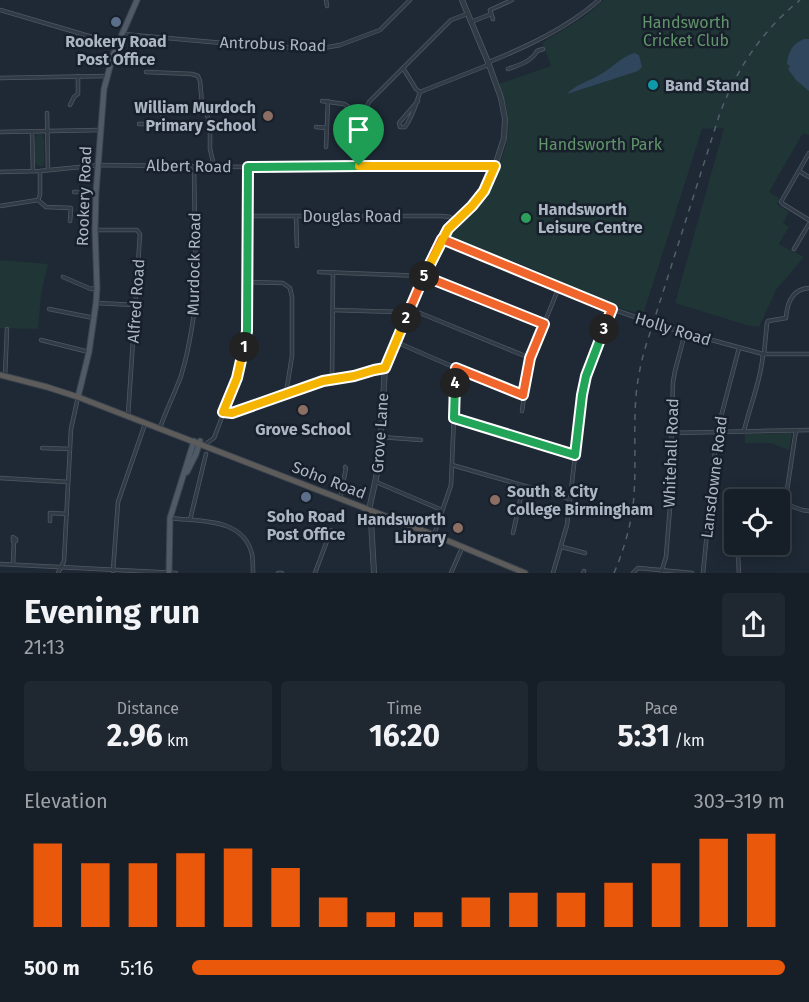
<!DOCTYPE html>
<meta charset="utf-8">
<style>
:root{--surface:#161f28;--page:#1f2730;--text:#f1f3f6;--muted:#9ea2a8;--line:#353d45;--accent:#ea580c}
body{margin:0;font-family:"Fira Sans",sans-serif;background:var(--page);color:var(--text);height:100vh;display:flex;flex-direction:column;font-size:22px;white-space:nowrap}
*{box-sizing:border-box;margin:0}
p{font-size:20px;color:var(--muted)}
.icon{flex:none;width:33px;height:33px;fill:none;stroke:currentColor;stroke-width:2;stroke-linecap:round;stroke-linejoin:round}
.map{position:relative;height:573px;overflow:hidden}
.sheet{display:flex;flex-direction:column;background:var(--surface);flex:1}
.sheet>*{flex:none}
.controls{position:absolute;left:724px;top:489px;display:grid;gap:12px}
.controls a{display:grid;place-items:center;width:66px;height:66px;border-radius:6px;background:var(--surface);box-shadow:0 3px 15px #0003,0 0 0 2px var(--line);font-size:30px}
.pin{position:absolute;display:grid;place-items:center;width:51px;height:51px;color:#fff;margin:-62px -26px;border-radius:50% 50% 50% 0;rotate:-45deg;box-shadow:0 0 6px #0007}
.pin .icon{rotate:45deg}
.km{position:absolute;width:30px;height:30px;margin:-15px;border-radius:50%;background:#222;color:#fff;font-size:16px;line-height:30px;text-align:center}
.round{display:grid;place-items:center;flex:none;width:63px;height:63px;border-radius:6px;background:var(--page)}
.headline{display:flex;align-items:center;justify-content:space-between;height:102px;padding:0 24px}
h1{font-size:33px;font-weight:700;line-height:45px}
.metrics{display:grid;grid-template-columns:repeat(3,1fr);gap:9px;height:102px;padding:6px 24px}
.metrics div{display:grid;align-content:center;border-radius:6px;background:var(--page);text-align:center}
.metrics b{font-size:30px;font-weight:700}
.metrics small{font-size:16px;font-weight:400}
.metrics p{font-size:16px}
.chart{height:168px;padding:12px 24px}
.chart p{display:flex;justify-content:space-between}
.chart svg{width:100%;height:108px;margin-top:6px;stroke:var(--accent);stroke-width:6}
ul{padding:0 24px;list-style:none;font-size:20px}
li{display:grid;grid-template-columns:96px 72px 1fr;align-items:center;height:45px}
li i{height:15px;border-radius:8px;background:var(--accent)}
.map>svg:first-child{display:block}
</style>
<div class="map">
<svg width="809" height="573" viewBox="0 0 809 573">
<rect width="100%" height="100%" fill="#1e2935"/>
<g fill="#203536">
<path d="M 604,0 L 809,0 L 809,135 L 803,133 L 769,192 L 780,199 L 777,204 L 789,212 L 783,223 L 789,227 L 779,244 L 804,257 L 776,290 L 759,327 L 746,325 L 675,303 L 724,128 L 702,129 L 643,315 L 610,305 L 538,271 L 451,238 C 452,225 463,222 471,214 C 487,198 505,157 508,134 C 510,117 505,100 499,84 L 551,66 L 542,43 L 584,17 Z"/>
<polygon points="37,134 42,134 44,139 44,165 41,167 37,165 35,162 35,139"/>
<polygon points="0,260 48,264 41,294 38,329 0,328"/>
<polygon points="792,433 789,450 771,443 745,443 745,434"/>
</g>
<g fill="#30465d">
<path d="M 804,39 L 809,39 L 809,91 L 796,80 L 788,69 L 790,66 L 787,64 C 788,52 792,44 804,39 Z"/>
<path d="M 634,53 L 639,55 L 642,67 L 638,71 L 567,94 C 576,84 590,81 601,74 C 614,67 619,58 634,53 Z"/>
</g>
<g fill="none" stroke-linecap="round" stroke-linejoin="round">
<defs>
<g id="minor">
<polyline points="326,0 327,6"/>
<polyline points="0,10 116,44"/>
<polyline points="493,19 490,10 512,0"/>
<polyline points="471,22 491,14"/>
<polyline points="122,34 234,44 318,49 340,45 380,30 410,0"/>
<path d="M 489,62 C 528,46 567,28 599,0"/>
<polyline points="403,68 416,89 420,92"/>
<path d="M 508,69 C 519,65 531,62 537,51 L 543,49"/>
<polyline points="146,72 192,74 198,76 200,81 202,104 210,122 210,149 214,166"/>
<polyline points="0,78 107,76"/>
<polyline points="420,92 488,65"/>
<polyline points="162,100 163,124"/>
<polyline points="322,101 344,104 362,115"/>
<path d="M 418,101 L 399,123 L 400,127 L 405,127 C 413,116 416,104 420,92"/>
<polyline points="70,105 74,97 78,94 78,76"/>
<polyline points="47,113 48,170"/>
<polyline points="139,124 196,123 209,122"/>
<polyline points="316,127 327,128"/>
<polyline points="0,132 101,130"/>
<polyline points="32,132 33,171"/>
<polyline points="326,147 328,101"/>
<polyline points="809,153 781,202 783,204 809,220"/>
<polyline points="359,166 360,120 369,102 451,20 467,14"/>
<polyline points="799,171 809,177"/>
<polyline points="0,172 40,171 100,165 248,167 495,166"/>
<polyline points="74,192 96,192"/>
<polyline points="38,200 46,207 71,208 70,221"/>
<polyline points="0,206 38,200 40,195 40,171"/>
<polyline points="248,216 442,216 450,217 454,221"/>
<polyline points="296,216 297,246"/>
<polyline points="95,230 137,230 140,234 128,416"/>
<polyline points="442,239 612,309 641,319"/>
<polyline points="794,249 809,224"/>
<polyline points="319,272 424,276 544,324"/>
<polyline points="63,277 91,289 97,288"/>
<polyline points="247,282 283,283 290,288 292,297 292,356 286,393"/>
<polyline points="97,303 135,305"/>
<polyline points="49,309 94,318"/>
<polyline points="410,309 530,358"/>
<polyline points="333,310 400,312 408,314"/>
<polyline points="668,328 763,354 809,354"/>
<polyline points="41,340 89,352"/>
<polyline points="396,342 456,368 523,395"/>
<path d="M 764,354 L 767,323 L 768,321 L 786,318 C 787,303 792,289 809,288"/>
<polyline points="5,377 7,329"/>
<polyline points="332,379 333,272"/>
<polyline points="522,411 530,358 559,287"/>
<polyline points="223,412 232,413 323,381 354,376 374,370 385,368"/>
<polyline points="454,418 575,455"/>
<path d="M 160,428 C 166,410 175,393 181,376 C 189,350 193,324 196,297 L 194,167"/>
<polyline points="796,430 786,497 791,506 802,510 809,511"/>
<path d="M 744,431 C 750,405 761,381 763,354"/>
<polyline points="671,433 809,430"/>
<polyline points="381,437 421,440"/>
<polyline points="207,443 214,438 237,378 243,354 247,331 248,167"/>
<polyline points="42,448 70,449"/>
<polyline points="452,465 570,499"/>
<polyline points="0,478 68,482"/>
<polyline points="376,482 442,510"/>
<polyline points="340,499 346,468 345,467"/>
<path d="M 170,518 C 199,522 243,517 252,554 C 253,560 253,567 253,573"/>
<polyline points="190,520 206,454"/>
<polyline points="50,521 50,513 67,514"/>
<polyline points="513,533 523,487"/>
<polyline points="434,535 451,485 456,368"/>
<polygon points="13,537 16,539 16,541 13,541"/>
<polyline points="562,547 585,553"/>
<polyline points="738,556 739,573"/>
<polyline points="0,564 176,573"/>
<polyline points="13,565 14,541"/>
<polyline points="113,571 118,502 145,424"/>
<polyline points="58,573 64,561 71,429 78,397"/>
<polyline points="278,573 282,573"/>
<polyline points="315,573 331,530"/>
<polyline points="451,573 462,548"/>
<polyline points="553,573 567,525 582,395 586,376 612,309"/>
<polyline points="583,573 584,571"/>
<polyline points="633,573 638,568 692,573"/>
<polyline points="661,573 666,557 670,507 673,382 675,371 685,333"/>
<polyline points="703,573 717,432 739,348"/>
</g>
<polyline id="tertiary" points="374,573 371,520 369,510 379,464 385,368 424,276 442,239 451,225 472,205 484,191 495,166 504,138 505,119 501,98 488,62 462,0"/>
<g id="primary">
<polyline points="78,397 89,352 96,303 97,288 95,230 96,192 104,89 113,55 137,0"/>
<polyline points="187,472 196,454 200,441"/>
<polyline points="169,573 170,518 194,441"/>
</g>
<polyline id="trunk" points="0,375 47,387 78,397 434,535 525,573"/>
</defs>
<use href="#minor" stroke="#4f5864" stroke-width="4.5"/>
<use href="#tertiary" stroke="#4f5864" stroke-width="6"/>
<use href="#primary" stroke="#3b444f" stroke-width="7"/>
<use href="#trunk" stroke="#3c4550" stroke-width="7"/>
<use href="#minor" stroke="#313b46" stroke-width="3"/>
<use href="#tertiary" stroke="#313b46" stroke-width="4.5"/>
<use href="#primary" stroke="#4f5a66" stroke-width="5"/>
<use href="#trunk" stroke="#5e5c5a" stroke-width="5"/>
<path stroke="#535f6d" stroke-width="1.5" stroke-dasharray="6 6" stroke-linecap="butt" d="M 614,573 C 623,552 630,529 633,506 C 637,470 633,433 636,396 C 638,374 643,353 650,333 L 719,116 C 736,69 762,31 800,0"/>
<defs>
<polyline id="minor-bridge" points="641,319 668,328"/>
</defs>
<use href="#minor-bridge" stroke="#4f5864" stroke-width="4.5" stroke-linecap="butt"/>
<use href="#minor-bridge" stroke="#313b46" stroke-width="3"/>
</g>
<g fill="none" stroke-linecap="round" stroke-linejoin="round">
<defs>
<polyline id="split-1" points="244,347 247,331 248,167 359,166"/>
<polyline id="split-2" points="244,347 237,378 223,412 232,413 323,381 354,376 374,370 385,368 406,318"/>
<polyline id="split-3" points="406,318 424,276 442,239 612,309 604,329"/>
<polyline id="split-4" points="455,383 454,418 575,455 582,395 586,376 604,329"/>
<polyline id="split-5" points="424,276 544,324 530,358 523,395 456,368 455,383"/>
<polyline id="split-6" points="359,166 495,166 484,191 472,206 448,229 424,276"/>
</defs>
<use href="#split-1" stroke="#fff" stroke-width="12"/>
<use href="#split-2" stroke="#fff" stroke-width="12"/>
<use href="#split-3" stroke="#fff" stroke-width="12"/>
<use href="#split-4" stroke="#fff" stroke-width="12"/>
<use href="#split-5" stroke="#fff" stroke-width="12"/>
<use href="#split-6" stroke="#fff" stroke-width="12"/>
<use href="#split-1" stroke="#22a559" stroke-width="8"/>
<use href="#split-2" stroke="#f5b400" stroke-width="8"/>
<use href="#split-3" stroke="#f0652b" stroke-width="8"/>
<use href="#split-4" stroke="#22a559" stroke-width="8"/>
<use href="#split-5" stroke="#f0652b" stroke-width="8"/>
<use href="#split-6" stroke="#f5b400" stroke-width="8"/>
</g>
<g fill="#5c6f8a" stroke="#17202a" stroke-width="2">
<circle cx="116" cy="22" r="6"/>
<circle cx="306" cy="497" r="6"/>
</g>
<circle fill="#0f9aa8" stroke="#17202a" stroke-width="2" cx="653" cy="85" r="6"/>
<g fill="#8d6e63" stroke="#17202a" stroke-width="2">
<circle cx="268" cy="116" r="6"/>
<circle cx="303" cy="410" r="6"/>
<circle cx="495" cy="500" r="6"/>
<circle cx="458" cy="528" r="6"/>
</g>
<circle fill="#2e9e5b" stroke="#17202a" stroke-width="2" cx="526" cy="218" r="6"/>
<g text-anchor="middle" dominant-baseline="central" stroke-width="5" stroke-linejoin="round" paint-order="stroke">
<g font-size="16" fill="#62946b" stroke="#17202a">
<text x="686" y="22">Handsworth<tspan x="686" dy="18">Cricket Club</tspan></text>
<text x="600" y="144">Handsworth Park</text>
</g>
<g font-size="16" font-weight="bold" fill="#abb5c3" stroke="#17202a">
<text x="116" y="41">Rookery Road<tspan x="116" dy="18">Post Office</tspan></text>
<text x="665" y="85" text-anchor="start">Band Stand</text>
<text x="256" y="107" text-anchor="end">William Murdoch<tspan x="256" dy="18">Primary School</tspan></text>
<text x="538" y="209" text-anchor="start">Handsworth<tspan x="538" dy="18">Leisure Centre</tspan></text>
<text x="303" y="429">Grove School</text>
<text x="507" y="491" text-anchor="start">South &amp; City<tspan x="507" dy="18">College Birmingham</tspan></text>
<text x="306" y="516">Soho Road<tspan x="306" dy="18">Post Office</tspan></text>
<text x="446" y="519" text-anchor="end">Handsworth<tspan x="446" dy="18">Library</tspan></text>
</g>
<g font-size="16" fill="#abb5c3" stroke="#17202a">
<text transform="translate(273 44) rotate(2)">Antrobus Road</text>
<text transform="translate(189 166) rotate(1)">Albert Road</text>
<text transform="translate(84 196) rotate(-88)">Rookery Road</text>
<text x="352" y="216">Douglas Road</text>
<text transform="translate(194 264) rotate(-89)">Murdock Road</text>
<text transform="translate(136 301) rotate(-86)">Alfred Road</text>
<text transform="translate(673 329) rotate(17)">Holly Road</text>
<text transform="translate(380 433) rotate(-86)">Grove Lane</text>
<text transform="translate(671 453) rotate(-88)">Whitehall Road</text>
<text transform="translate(714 477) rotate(-83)">Lansdowne Road</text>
<text transform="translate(329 480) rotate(21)">Soho Road</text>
</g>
</g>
</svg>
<div class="controls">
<a><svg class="icon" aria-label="locate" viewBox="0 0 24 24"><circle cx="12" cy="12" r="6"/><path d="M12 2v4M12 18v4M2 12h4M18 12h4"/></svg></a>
</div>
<div class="pin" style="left:359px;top:166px;background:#1e9e55"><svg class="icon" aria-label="arrive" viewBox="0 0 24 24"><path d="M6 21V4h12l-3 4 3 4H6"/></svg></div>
<b class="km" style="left:244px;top:347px">1</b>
<b class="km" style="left:406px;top:318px">2</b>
<b class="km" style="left:604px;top:329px">3</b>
<b class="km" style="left:455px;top:383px">4</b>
<b class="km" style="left:424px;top:276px">5</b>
</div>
<section class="sheet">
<div class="headline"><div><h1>Evening run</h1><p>21:13</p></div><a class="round"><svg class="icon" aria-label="share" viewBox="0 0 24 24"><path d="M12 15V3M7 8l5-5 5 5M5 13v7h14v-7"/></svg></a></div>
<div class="metrics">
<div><p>Distance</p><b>2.96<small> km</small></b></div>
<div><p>Time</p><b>16:20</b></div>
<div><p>Pace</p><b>5:31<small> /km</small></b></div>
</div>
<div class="chart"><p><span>Elevation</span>303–319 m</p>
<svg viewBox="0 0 160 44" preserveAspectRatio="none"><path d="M5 44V10M15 44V18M25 44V18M35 44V14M45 44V12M55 44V20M65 44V32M75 44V38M85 44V38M95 44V32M105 44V30M115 44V30M125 44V26M135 44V18M145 44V8M155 44V6"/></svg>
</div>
<ul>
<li><b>500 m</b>5:16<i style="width:100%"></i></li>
</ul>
</section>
